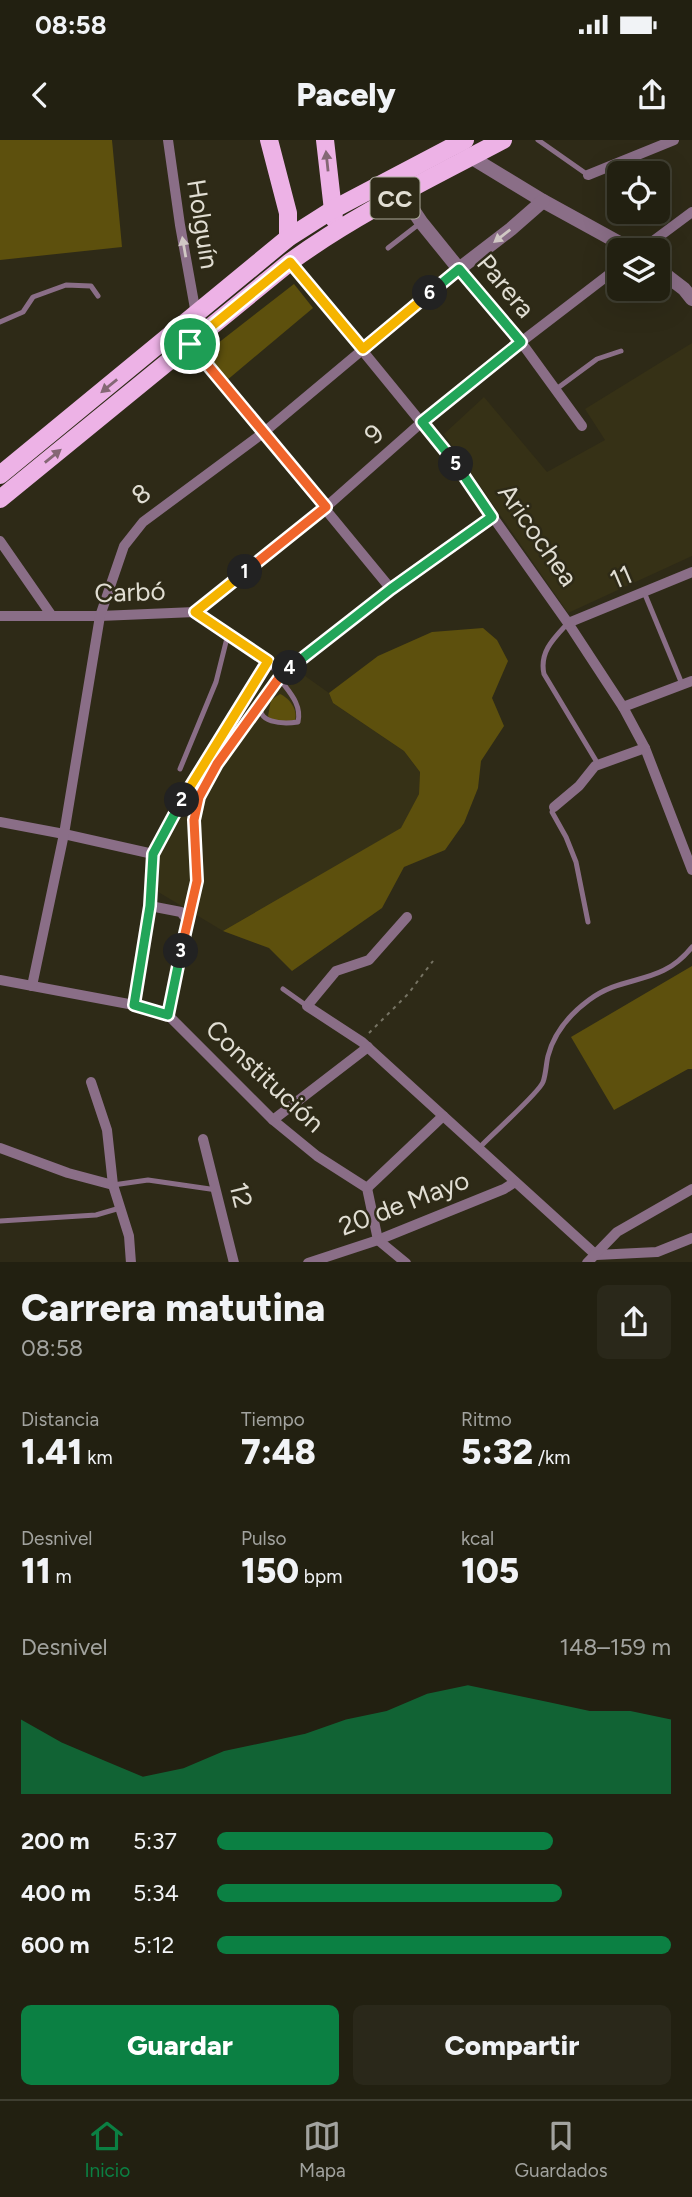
<!DOCTYPE html>
<html lang="es">
<meta charset="utf-8">
<style>
:root{--surface:#222011;--page:#2a281a;--text:#f1f3f6;--muted:#a2a39f;--line:#3f3e31;--accent:#0b8043}
body{margin:0;font-family:Figtree,sans-serif;background:var(--page);color:var(--text);height:100vh;display:flex;flex-direction:column;font-size:26px;white-space:nowrap}
*{box-sizing:border-box;margin:0}
p{font-size:23px;color:var(--muted)}
.icon{flex:none;width:38px;height:38px;fill:none;stroke:currentColor;stroke-width:2;stroke-linecap:round;stroke-linejoin:round}
.map{position:relative;height:1122px;overflow:hidden}
.side{display:flex;flex-direction:column;background:var(--surface);flex:1}
.side>*{flex:none}
.tools{position:absolute;left:607px;top:21px;display:grid;gap:14px}
.tools a{display:grid;place-items:center;width:63px;height:63px;border-radius:10px;background:var(--surface);box-shadow:0 7px 28px #0002,0 0 0 2px var(--line);font-size:35px}
.pin{position:absolute;display:grid;place-items:center;width:60px;height:60px;color:#fff;margin:-30px;border:4px solid #fff;border-radius:50%;box-shadow:0 2px 7px #0007}
.km{position:absolute;width:35px;height:35px;margin:-18px;border-radius:50%;background:#222;color:#fff;font-size:19px;line-height:35px;text-align:center}
.round{display:grid;place-items:center;flex:none;width:74px;height:74px;border-radius:10px;background:var(--page)}
.headline{display:flex;align-items:center;justify-content:space-between;height:119px;padding:0 21px}
h1{font-size:38px;font-weight:800;line-height:52px}
.figures{display:grid;grid-template-columns:repeat(3,1fr);gap:10px;height:119px;padding:7px 21px}
.figures div{display:grid;align-content:center}
.figures b{font-size:35px;font-weight:800}
.figures small{font-size:19px;font-weight:400}
.figures p{font-size:19px}
.chart{height:196px;padding:14px 21px}
.chart p{display:flex;justify-content:space-between}
.chart svg{width:100%;height:126px;margin-top:7px;fill:var(--accent);opacity:.7}
.button{display:flex;gap:14px;margin-top:auto;padding:14px 21px}
.button a{flex:1;height:80px;border-radius:10px;background:var(--accent);color:#fff;font-size:28px;font-weight:800;line-height:80px;text-align:center}
.button a+a{background:var(--page);color:var(--text)}
ul{padding:0 21px;list-style:none;font-size:23px}
li{display:grid;grid-template-columns:112px 84px 1fr;align-items:center;height:52px}
li i{height:18px;border-radius:9px;background:var(--accent)}
.status{display:flex;justify-content:space-between;align-items:center;height:49px;padding:0 35px;background:var(--surface);direction:ltr}
.status svg{height:19px;fill:currentColor}
header{display:flex;justify-content:space-between;align-items:center;height:91px;padding:0 21px;background:var(--surface);font-size:32px;font-weight:800}
.tab-bar{display:flex;justify-content:space-around;align-items:center;height:98px;border-top:2px solid var(--line);background:var(--surface);font-size:19px;color:var(--muted)}
.tab-bar a{display:grid;justify-items:center;gap:4px}
.tab-bar .current{color:var(--accent)}
.map>svg:first-child{display:block}
</style>
<div class="status"><b>08:58</b><svg viewBox="0 0 49 12"><path d="M0 12V9h3v3zM5 12V6h3v6zM10 12V3h3v9zM15 12V0h3v12zM26 1h20v11H26zM47 4h2v5h-2z"/></svg></div>
<header><svg class="icon" aria-label="back" viewBox="0 0 24 24"><path d="M15 5l-7 7 7 7"/></svg>Pacely<svg class="icon" aria-label="share" viewBox="0 0 24 24"><path d="M12 15V3M7 8l5-5 5 5M5 13v7h14v-7"/></svg></header>
<div class="map">
<svg width="692" height="1123" viewBox="0 0 692 1123">
<rect width="100%" height="100%" fill="#2e2a17"/>
<g fill="#363116">
<polygon points="692,203 692,416 568,473 444,294 484,257 547,332 605,300 585,269"/>
<polygon points="298,531 329,553 333,563 404,611 420,632 419,654 402,688 223,791 155,750 157,710 254,550 288,532"/>
</g>
<g fill="#5d500d">
<polygon points="0,0 112,0 122,107 0,120"/>
<polygon points="294,144 313,168 226,241 204,214"/>
<polygon points="483,488 497,500 508,521 492,558 504,586 481,621 478,648 464,683 445,710 404,727 382,768 292,831 269,808 223,791 401,688 419,654 420,632 404,611 333,563 329,553 378,516 432,492"/>
<path d="M 280,554 C 289,558 298,569 295,580 L 287,583 L 272,581 L 268,576 L 271,560 Z"/>
<polygon points="692,826 692,929 688,929 614,970 571,897"/>
</g>
<g fill="none" stroke-linecap="round" stroke-linejoin="round">
<polyline stroke="#767363" stroke-width="2" stroke-dasharray="3.5 5" stroke-linecap="butt" points="369,893 408,854 433,821"/>
<g stroke="#8a6e87" stroke-width="5">
<polyline points="538,0 588,35"/>
<polyline points="388,108 419,84"/>
<polyline points="0,182 23,172 33,157 66,145 91,146 98,156"/>
<polyline points="555,250 597,219 621,211"/>
<polyline points="644,452 682,544"/>
<path d="M 568,483 C 554,498 539,512 544,534 L 598,624"/>
<path d="M 279,538 C 289,552 302,564 298,582 C 284,584 253,584 262,561 C 266,552 276,541 283,534"/>
<polyline points="180,629 216,542 228,494"/>
<polyline points="554,667 552,672 566,697 576,722 588,782"/>
<polyline points="188,777 197,741 194,680 199,657 217,624 262,561"/>
<polyline points="283,849 307,866"/>
<path d="M 479,1008 C 490,996 539,953 543,942 C 546,934 546,924 548,916 C 554,893 570,874 589,860 C 625,833 660,847 692,807"/>
<polyline points="113,1045 148,1040 217,1050"/>
<polyline points="0,1081 96,1075 120,1068"/>
</g>
<g stroke="#8a6e87" stroke-width="10">
<polyline points="168,0 180,85 196,174"/>
<polyline points="588,35 674,0"/>
<polyline points="641,110 692,72"/>
<polyline points="290,122 456,325 568,483 623,567 645,608 692,730"/>
<polyline points="186,200 391,449"/>
<polyline points="0,401 52,476"/>
<polyline points="195,472 326,367 422,282 521,202 620,126"/>
<polyline points="0,476 100,476 195,472 228,493 284,533 391,449 492,377"/>
<polyline points="568,483 692,432"/>
<polyline points="623,567 692,541"/>
<polyline points="554,667 579,646 595,626 645,608"/>
<polyline points="0,682 64,694 153,714"/>
<polyline points="150,766 181,772 187,780 168,875"/>
<polyline points="407,777 369,820 336,831 307,866 362,902 596,1115 657,1112 692,1098"/>
<polyline points="0,840 134,865 168,875 273,980 317,1016 367,1048 378,1100 406,1123"/>
<polyline points="32,846 64,694 100,476 124,406 143,382 263,293 459,129 521,202 582,286"/>
<polyline points="134,865 150,766 153,714 168,684 268,521"/>
<polyline points="91,942 107,990 113,1045 129,1096 131,1123"/>
<polyline points="273,980 368,907"/>
<polyline points="203,999 234,1123"/>
<polyline points="0,1008 68,1033 113,1045"/>
<polyline points="367,1048 443,976"/>
<polyline points="308,1123 378,1100 504,1049 515,1042"/>
<polyline points="587,1123 617,1092 692,1049"/>
</g>
<g stroke="#8a6e87" stroke-width="14">
<polyline points="464,13 543,61 632,110"/>
<polyline points="397,46 421,82 459,129 511,89 543,61"/>
<polyline points="658,129 684,149 692,159"/>
</g>
<g stroke="#edb2e6" stroke-width="18">
<polyline points="269,0 288,73 288,98"/>
<polyline points="325,0 334,79"/>
<polyline points="0,335 288,98 332,70 465,0"/>
<path d="M 0,359 L 290,122 C 356,74 431,38 503,0"/>
</g>
</g>
<defs><path id="oneway-solid" d="M-6-.8H1V-3.2L6.5 0L1 3.2V.8H-6Z" transform="scale(1.75)"/></defs>
<g fill="#846774">
<use href="#oneway-solid" transform="translate(327 21) rotate(-96)"/>
<use href="#oneway-solid" transform="translate(109 246) rotate(141)"/>
<use href="#oneway-solid" transform="translate(53 316) rotate(-39)"/>
</g>
<g fill="#d0c8c4">
<use href="#oneway-solid" transform="translate(502 96) rotate(142)"/>
<use href="#oneway-solid" transform="translate(184 107) rotate(-100)"/>
</g>
<g fill="none" stroke-linecap="round" stroke-linejoin="round">
<defs>
<polyline id="split-1" points="190,204 326,367 245,432"/>
<polyline id="split-2" points="182,660 268,521 195,472 245,432"/>
<polyline id="split-3" points="181,811 168,875 134,865 150,766 153,714 182,660"/>
<polyline id="split-4" points="181,811 197,741 194,680 199,657 217,624 279,538 290,528"/>
<polyline id="split-5" points="290,528 391,449 492,377 456,324"/>
<polyline id="split-6" points="430,153 459,129 521,202 422,282 456,324"/>
<polyline id="split-7" points="190,204 290,122 363,209 430,153"/>
</defs>
<use href="#split-1" stroke="#fff" stroke-width="14"/>
<use href="#split-2" stroke="#fff" stroke-width="14"/>
<use href="#split-3" stroke="#fff" stroke-width="14"/>
<use href="#split-4" stroke="#fff" stroke-width="14"/>
<use href="#split-5" stroke="#fff" stroke-width="14"/>
<use href="#split-6" stroke="#fff" stroke-width="14"/>
<use href="#split-7" stroke="#fff" stroke-width="14"/>
<use href="#split-1" stroke="#f0652b" stroke-width="9"/>
<use href="#split-2" stroke="#f5b400" stroke-width="9"/>
<use href="#split-3" stroke="#22a559" stroke-width="9"/>
<use href="#split-4" stroke="#f0652b" stroke-width="9"/>
<use href="#split-5" stroke="#22a559" stroke-width="9"/>
<use href="#split-6" stroke="#22a559" stroke-width="9"/>
<use href="#split-7" stroke="#f5b400" stroke-width="9"/>
</g>
<g text-anchor="middle" dominant-baseline="central" stroke-width="5" stroke-linejoin="round" paint-order="stroke">
<rect fill="#2e2a17" stroke="#aba89b" stroke-width="2" x="370.5" y="37.5" width="49" height="41" rx="5"/>
<g font-size="24" font-weight="bold" fill="#e1ded3">
<text x="395" y="58">CC</text>
</g>
<g font-size="26" fill="#e1ded3" stroke="#2e2a17">
<text transform="translate(203 84) rotate(81)">Holguín</text>
<text transform="translate(506 146) rotate(50)">Parera</text>
<text transform="translate(374 294) rotate(-42)">9</text>
<text transform="translate(141 354) rotate(-38)">8</text>
<text transform="translate(538 395) rotate(55)">Aricochea</text>
<text transform="translate(621 437) rotate(-23)">11</text>
<text transform="translate(130 452) rotate(-2)">Carbó</text>
<text transform="translate(265 936) rotate(43)">Constitución</text>
<text transform="translate(241 1055) rotate(76)">12</text>
<text transform="translate(404 1063) rotate(-21)">20 de Mayo</text>
</g>
</g>
</svg>
<div class="tools">
<a><svg class="icon" aria-label="locate" viewBox="0 0 24 24"><circle cx="12" cy="12" r="6"/><path d="M12 2v4M12 18v4M2 12h4M18 12h4"/></svg></a>
<a><svg class="icon" aria-label="layers" viewBox="0 0 24 24"><path d="M12 4l9 5-9 5-9-5zM3 14l9 5 9-5"/></svg></a>
</div>
<div class="pin" style="left:190px;top:204px;background:#1e9e55"><svg class="icon" aria-label="arrive" viewBox="0 0 24 24"><path d="M6 21V4h12l-3 4 3 4H6"/></svg></div>
<b class="km" style="left:245px;top:432px">1</b>
<b class="km" style="left:182px;top:660px">2</b>
<b class="km" style="left:181px;top:811px">3</b>
<b class="km" style="left:290px;top:528px">4</b>
<b class="km" style="left:456px;top:324px">5</b>
<b class="km" style="left:430px;top:153px">6</b>
</div>
<section class="side">
<div class="headline"><div><h1>Carrera matutina</h1><p>08:58</p></div><a class="round"><svg class="icon" aria-label="share" viewBox="0 0 24 24"><path d="M12 15V3M7 8l5-5 5 5M5 13v7h14v-7"/></svg></a></div>
<div class="figures">
<div><p>Distancia</p><b>1.41<small> km</small></b></div>
<div><p>Tiempo</p><b>7:48</b></div>
<div><p>Ritmo</p><b>5:32<small> /km</small></b></div>
</div>
<div class="figures">
<div><p>Desnivel</p><b>11<small> m</small></b></div>
<div><p>Pulso</p><b>150<small> bpm</small></b></div>
<div><p>kcal</p><b>105</b></div>
</div>
<div class="chart"><p><span>Desnivel</span>148–159 m</p>
<svg viewBox="0 0 160 44" preserveAspectRatio="none"><path d="M0 44V18L10 26L20 32L30 38L40 35L50 29L60 26L70 23L80 18L90 15L100 9L110 6L120 9L130 12L140 15L150 15L160 18V44z"/></svg>
</div>
<ul>
<li><b>200 m</b>5:37<i style="width:74%"></i></li>
<li><b>400 m</b>5:34<i style="width:76%"></i></li>
<li><b>600 m</b>5:12<i style="width:100%"></i></li>
</ul>
<div class="button"><a>Guardar</a><a>Compartir</a></div>
</section>
<nav class="tab-bar">
<a class="current"><svg class="icon" aria-label="home" viewBox="0 0 24 24"><path d="M3 11l9-7 9 7M6 9v11h12V9"/></svg>Inicio</a>
<a><svg class="icon" aria-label="map" viewBox="0 0 24 24"><path d="M3 6l6-2 6 2 6-2v14l-6 2-6-2-6 2zM9 4v14M15 6v14"/></svg>Mapa</a>
<a><svg class="icon" aria-label="saved" viewBox="0 0 24 24"><path d="M7 4h10v16l-5-4-5 4z"/></svg>Guardados</a>
</nav>
